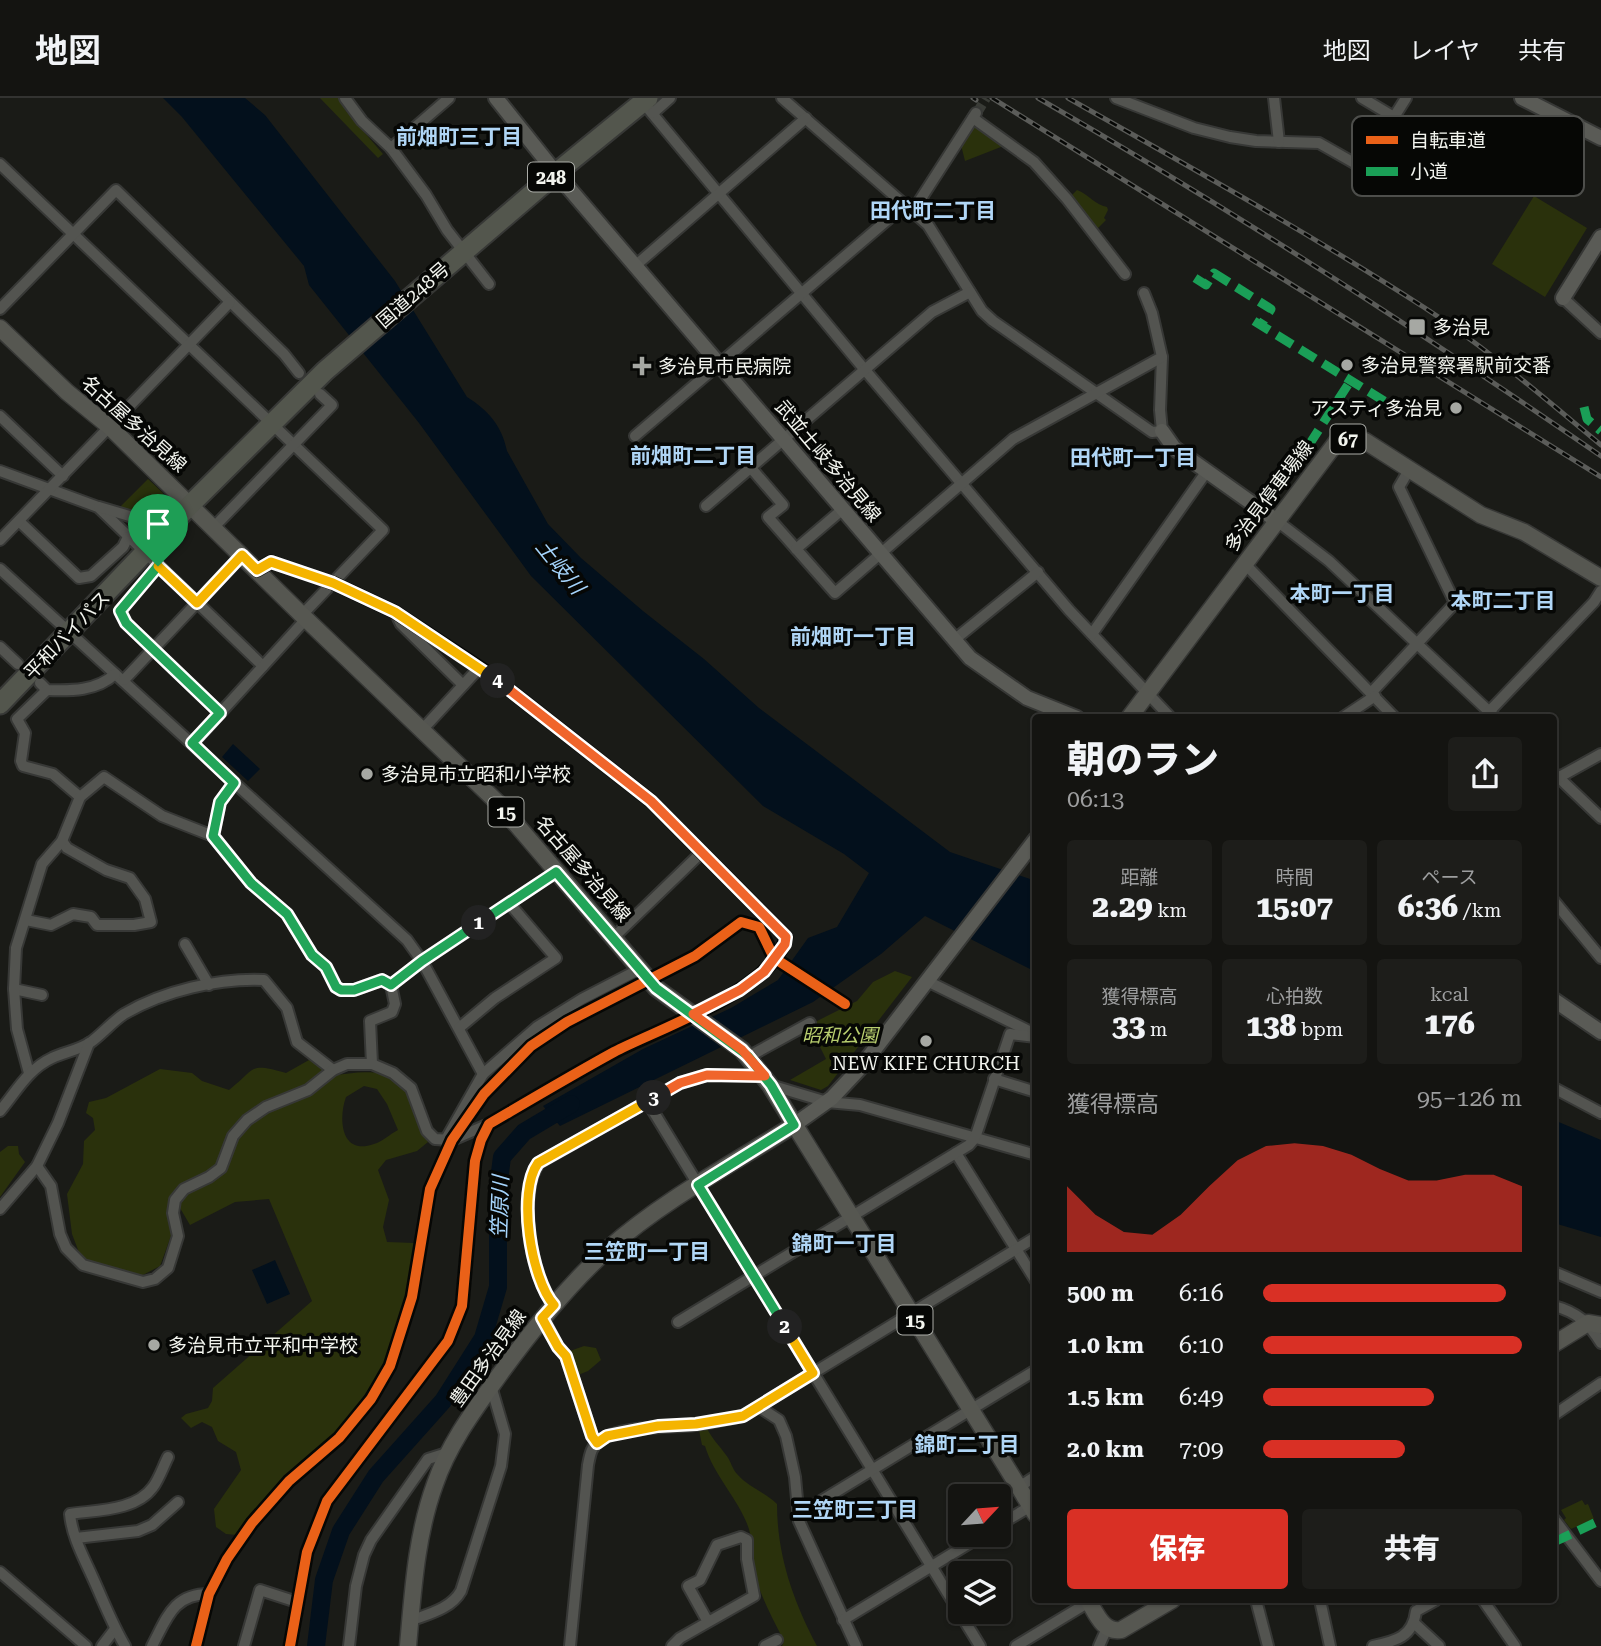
<!DOCTYPE html>
<html lang="ja">
<meta charset="utf-8">
<style>
:root{--surface:#141411;--page:#1d1d1a;--text:#f1f3f6;--muted:#9d9e9f;--line:#333331;--accent:#d93025}
body{margin:0;font-family:"Roboto Serif","Noto Sans JP",serif;background:var(--page);color:var(--text);height:100vh;display:flex;flex-direction:column;font-size:26px;white-space:nowrap}
*{box-sizing:border-box;margin:0}
p{font-size:23px;color:var(--muted)}
.icon{flex:none;width:38px;height:38px;fill:none;stroke:currentColor;stroke-width:2;stroke-linecap:round;stroke-linejoin:round}
.map{position:relative;flex:1;overflow:hidden}
.details{position:absolute;left:1032px;top:616px;width:525px;height:889px;display:flex;flex-direction:column;background:var(--surface);border-radius:7px;box-shadow:0 2px 5px #0004,0 0 0 2px var(--line)}
.details>*{flex:none}
.needle{width:46px;rotate:64deg}
.fabs{position:absolute;left:948px;top:1386px;display:grid;gap:14px}
.fabs a{display:grid;place-items:center;width:63px;height:63px;border-radius:7px;background:var(--surface);box-shadow:0 2px 5px #0004,0 0 0 2px var(--line);font-size:35px}
.pin{position:absolute;display:grid;place-items:center;width:60px;height:60px;color:#fff;margin:-72px -30px;border-radius:50% 50% 50% 0;rotate:-45deg;box-shadow:0 0 7px #0007}
.pin .icon{rotate:45deg}
.km{position:absolute;width:35px;height:35px;margin:-18px;border-radius:50%;background:#222;color:#fff;font-size:19px;line-height:35px;text-align:center}
.round{display:grid;place-items:center;flex:none;width:74px;height:74px;border-radius:7px;background:var(--page)}
.head{display:flex;align-items:center;justify-content:space-between;height:119px;padding:0 35px}
h1{font-size:38px;font-weight:800;line-height:52px}
.stats{display:grid;grid-template-columns:repeat(3,1fr);gap:10px;height:119px;padding:7px 35px}
.stats div{display:grid;align-content:center;border-radius:7px;background:var(--page);text-align:center}
.stats b{font-size:30px;font-weight:800}
.stats small{font-size:19px;font-weight:400}
.stats p{font-size:19px}
.chart{height:196px;padding:14px 35px}
.chart p{display:flex;justify-content:space-between}
.chart svg{width:100%;height:126px;margin-top:7px;fill:var(--accent);opacity:.7}
.primary-button{display:flex;gap:14px;margin-top:auto;padding:14px 35px}
.primary-button a{flex:1;height:80px;border-radius:7px;background:var(--accent);color:#fff;font-size:28px;font-weight:800;line-height:80px;text-align:center}
.primary-button a+a{background:var(--page);color:var(--text)}
ul{padding:0 35px;list-style:none;font-size:23px}
li{display:grid;grid-template-columns:112px 84px 1fr;align-items:center;height:52px}
li i{height:18px;border-radius:9px;background:var(--accent)}
header{display:flex;align-items:center;gap:42px;box-sizing:border-box;height:98px;padding:0 35px;background:var(--surface);border-bottom:2px solid var(--line)}
header strong{font-size:33px}
nav{display:flex;gap:38px;margin-inline-start:auto;font-size:24px}
.map>svg:first-child{display:block}
</style>
<header>
<strong>地図</strong>
<nav><a>地図</a><a>レイヤ</a><a>共有</a></nav>
</header>
<div class="map">
<svg width="1601" height="1548" viewBox="0 0 1601 1548">
<rect width="100%" height="100%" fill="#1a1b17"/>
<g fill="#2a310c" fill-rule="evenodd">
<polygon points="320,0 339,0 346,13 383,56 378,60"/>
<polygon points="979,27 1006,47 965,63 961,47 973,30"/>
<path d="M 1077,92 C 1088,96 1095,107 1107,109 L 1108,112 L 1104,120 L 1106,122 L 1096,132 L 1071,98 Z"/>
<polygon points="1534,98 1587,130 1545,199 1492,166"/>
<polygon points="148,381 163,395 162,415 155,422 120,409"/>
<polygon points="895,873 912,879 828,988 821,992 790,982 826,961 809,927 857,903 873,884"/>
<path d="M 309,962 L 319,966 L 331,978 C 369,972 397,968 416,1008 C 419,1015 418,1023 420,1030 C 422,1035 426,1040 428,1044 L 417,1053 L 386,1062 L 378,1072 L 389,1102 L 383,1129 L 387,1144 L 414,1145 L 412,1191 L 388,1262 L 351,1317 L 322,1348 L 287,1378 L 237,1437 L 226,1436 L 216,1429 L 214,1411 L 241,1372 L 236,1354 L 218,1343 L 212,1329 L 202,1324 L 191,1330 L 181,1320 L 186,1316 L 208,1310 L 212,1303 L 213,1290 L 312,1203 L 269,1101 L 235,1104 L 190,1127 L 180,1110 L 168,1106 L 168,1123 L 172,1135 L 163,1160 L 160,1168 L 141,1178 L 88,1165 L 80,1157 L 72,1136 L 67,1096 L 83,1066 L 84,1043 L 95,1032 L 93,1020 L 86,1015 L 89,1004 L 106,1000 L 160,971 L 192,975 L 202,983 L 229,992 C 257,970 248,964 286,975 ZM 364,988 L 377,991 L 387,1006 L 398,1032 C 390,1036 382,1044 374,1046 C 341,1058 338,1021 346,999 Z"/>
<polygon points="8,1048 18,1048 19,1056 25,1064 0,1099 0,1054"/>
<polygon points="584,1248 596,1250 601,1262 588,1273 578,1277 570,1253"/>
<path d="M 707,1330 C 712,1341 719,1347 726,1357 C 731,1363 732,1371 737,1376 C 748,1389 765,1394 777,1406 C 777,1457 793,1503 817,1548 L 782,1548 L 784,1543 C 771,1517 756,1491 752,1462 C 750,1453 752,1443 750,1435 C 743,1406 714,1379 705,1348 L 702,1347 L 699,1332 Z"/>
<polygon points="1582,1402 1585,1407 1588,1406 1594,1421 1571,1431 1564,1422 1566,1420 1561,1412"/>
</g>
<g fill="#03101c">
<path d="M 163,0 L 245,0 L 265,17 L 395,183 L 467,299 C 488,312 502,328 507,353 L 548,426 L 581,460 L 643,513 L 704,561 L 759,610 L 950,754 L 1036,783 L 1036,874 L 925,818 L 881,856 L 813,904 L 560,1028 L 543,1008 L 643,951 L 731,910 L 778,882 L 808,840 L 837,829 L 869,775 L 844,756 L 763,708 L 531,478 L 419,325 L 309,187 L 304,168 L 182,19 Z"/>
<polygon points="233,646 260,671 248,683 222,659"/>
<polygon points="1554,1022 1601,1042 1601,1139 1554,1125"/>
<polygon points="275,1162 290,1196 267,1206 252,1172"/>
</g>
<g fill="none" stroke-linecap="round" stroke-linejoin="round">
<polyline stroke="#03101c" stroke-width="18" points="316,1548 324,1482 341,1433 376,1378 443,1303 483,1240 498,1189 498,1090 502,1059 524,1034 571,1006"/>
<polyline stroke="#3a3c37" stroke-width="10" stroke-dasharray="10 5" stroke-linecap="butt" points="977,15 986,0"/>
<defs>
<g id="street">
<polyline points="345,0 362,23 391,50 426,97 447,132 489,186"/>
<polyline points="782,0 928,127 982,213 993,223 1152,334 1162,333 1160,312 1162,259"/>
<polyline points="1116,0 1194,30 1230,39 1256,43 1319,45 1363,70"/>
<polyline points="1274,0 1279,44"/>
<polyline points="1362,0 1394,19 1406,0"/>
<polyline points="641,2 865,272 1069,512 1171,620"/>
<polyline points="653,15 670,0"/>
<polyline points="973,20 1034,64 1067,101 1125,176"/>
<polyline points="391,50 449,0"/>
<polyline points="0,66 383,432 302,517"/>
<polyline points="913,113 976,15"/>
<polyline points="635,168 806,20"/>
<polyline points="1563,200 1601,235"/>
<polyline points="0,211 116,92 284,256 299,275"/>
<polyline points="0,318 63,378"/>
<polyline points="635,338 906,106"/>
<polyline points="751,370 783,407 768,419 835,495 1013,341 1162,259 1152,215 1144,195"/>
<polyline points="0,373 98,409 263,568"/>
<polyline points="706,408 932,214 970,194"/>
<polyline points="99,409 153,425"/>
<polyline points="19,423 79,480 91,478 123,449 128,439"/>
<polyline points="1277,423 1329,463 1496,620"/>
<polyline points="214,429 332,307 320,296"/>
<polyline points="0,442 230,204"/>
<polyline points="796,451 843,411"/>
<polyline points="1245,466 1395,620"/>
<polyline points="158,468 120,513 126,525 220,615"/>
<polyline points="0,471 407,842 422,863 483,976"/>
<path d="M 257,472 L 271,464 L 333,485 L 395,514 L 488,575 L 651,703 L 786,839 C 774,892 660,930 614,954 C 572,977 530,1002 489,1026 L 481,1042 L 475,1063 L 462,1208 L 448,1243 L 327,1403 L 307,1454 L 290,1548"/>
<polyline points="398,520 401,526 463,587"/>
<polyline points="1092,536 1207,373"/>
<polyline points="954,542 1038,474"/>
<polyline points="0,549 18,566"/>
<polyline points="124,582 242,457"/>
<path d="M 40,585 L 47,592 C 71,593 97,593 115,576"/>
<polyline points="47,592 17,621 25,635 21,663 23,668 53,676 80,699"/>
<polyline points="1371,595 1455,505 1399,389 1409,372"/>
<polyline points="1342,620 1375,598"/>
<polyline points="1483,620 1594,504 1601,493"/>
<polyline points="422,632 479,570"/>
<polyline points="193,645 306,521"/>
<polyline points="1554,675 1601,720"/>
<polyline points="1554,682 1601,656"/>
<polyline points="234,685 220,704 213,738 251,785 287,816 312,857 326,869 336,889 341,892 354,892 382,882 391,887 422,863 556,774"/>
<polyline points="1554,803 1601,860"/>
<polyline points="26,822 51,827 73,816 91,819 97,827 134,827 151,824 145,801 130,780 106,772 67,750 62,743"/>
<polyline points="614,839 702,754"/>
<polyline points="185,846 209,887"/>
<polyline points="927,883 1033,935"/>
<polyline points="14,891 42,897"/>
<polyline points="459,930 495,900 556,860 509,805"/>
<polyline points="748,959 810,925"/>
<polyline points="372,966 370,923 392,914 395,906 391,887"/>
<polyline points="29,975 17,931 14,891 16,850 42,766 62,743 80,699 104,679 162,718 213,738"/>
<polyline points="994,981 1036,994"/>
<polyline points="770,987 827,1004 860,1007 1036,1057"/>
<polyline points="1554,990 1601,1015"/>
<polyline points="647,1003 980,1548"/>
<path d="M 0,1013 C 16,994 28,971 52,960 C 64,954 80,952 91,944 C 103,935 112,924 124,916 C 163,893 218,880 264,882 L 287,910 L 297,944 L 333,972"/>
<polyline points="445,1043 483,976 537,929 582,901 640,871"/>
<polyline points="956,1055 1036,1183"/>
<polyline points="37,1068 51,1088 60,1136 66,1150 83,1167 143,1184 155,1181 168,1170 178,1138 173,1115 175,1102 184,1091 209,1079 221,1070 233,1038 247,1022 266,1009 308,992 333,972 347,966 372,966 393,975 411,990 427,1033 435,1041 452,1042 489,1026"/>
<polyline points="0,1111 37,1068 58,1025 89,945"/>
<polyline points="1554,1174 1601,1194"/>
<path d="M 554,1207 C 531,1180 517,1095 539,1065 L 680,985 L 707,977 L 765,978"/>
<path d="M 1554,1208 C 1577,1214 1589,1225 1601,1245"/>
<polyline points="543,1220 558,1249 566,1258 592,1338 597,1345"/>
<polyline points="678,1224 969,1047 975,1040 1010,936 1036,939"/>
<polyline points="759,1309 779,1322 786,1338 795,1379 799,1423 856,1548"/>
<polyline points="1554,1317 1601,1285"/>
<polyline points="1019,1389 1036,1378"/>
<polyline points="798,1417 1036,1272"/>
<polyline points="1554,1421 1601,1483"/>
<polyline points="999,1427 1031,1408"/>
<polyline points="76,1440 138,1433 152,1427 178,1404"/>
<polyline points="0,1474 86,1548"/>
<polyline points="1256,1502 1268,1548"/>
<polyline points="1320,1502 1330,1548"/>
<polyline points="1483,1502 1515,1548"/>
<polyline points="843,1522 983,1437"/>
<path d="M 410,1523 C 428,1516 451,1511 461,1493 L 501,1368 L 505,1336 L 491,1288"/>
<polyline points="1414,1525 1439,1548"/>
<polyline points="102,1548 115,1531"/>
<path d="M 125,1548 C 112,1526 103,1502 92,1478 C 83,1458 72,1438 70,1416 C 97,1412 136,1413 153,1389 C 159,1381 163,1369 168,1359"/>
<path d="M 152,1548 C 167,1520 173,1496 209,1496"/>
<polyline points="244,1548 260,1492 297,1504"/>
<polyline points="349,1548 356,1488 364,1457 371,1442 428,1361 447,1355"/>
<path d="M 570,1548 L 588,1367 C 590,1357 591,1349 599,1343 C 621,1327 669,1330 695,1327 C 711,1325 727,1321 743,1318 L 1036,1139"/>
<polyline points="672,1548 680,1540 754,1498 747,1461 747,1442 741,1439 717,1447 700,1482 688,1488 708,1524"/>
<polyline points="765,1548 777,1542"/>
<polyline points="1016,1548 1089,1504"/>
<polyline points="1099,1548 1107,1530"/>
<path d="M 1373,1548 C 1396,1543 1413,1539 1416,1513 L 1436,1502"/>
</g>
<g id="secondary">
<polyline points="496,0 556,75 970,560 1027,600 1077,620"/>
<polyline points="1522,0 1601,40"/>
<polyline points="1563,200 1601,139"/>
<polyline points="1162,333 1174,350 1277,423"/>
<polyline points="1554,902 1601,934"/>
<polyline points="794,1027 832,1000 861,969 1036,741"/>
</g>
<g id="primary">
<polyline points="0,230 67,294 110,329 306,521 498,705 656,890 742,952 770,987 1036,1417"/>
<polyline points="1129,620 1338,342 1353,340 1365,343 1481,417 1524,434 1601,480"/>
<polyline points="1554,1246 1588,1225 1601,1227"/>
<path d="M 1088,1502 C 1096,1515 1103,1535 1121,1532 L 1172,1502"/>
<path d="M 408,1548 C 413,1493 416,1438 435,1386 C 449,1345 475,1311 500,1276 C 532,1232 567,1188 608,1151 C 663,1102 732,1066 794,1027"/>
</g>
<polyline id="highway" points="0,606 191,406 325,273 556,75 648,0"/>
</defs>
<use href="#street" stroke="#373836" stroke-width="14"/>
<use href="#secondary" stroke="#373836" stroke-width="18"/>
<use href="#primary" stroke="#373836" stroke-width="19"/>
<use href="#highway" stroke="#373836" stroke-width="23"/>
<use href="#street" stroke="#535450" stroke-width="10"/>
<use href="#secondary" stroke="#5a5b56" stroke-width="14"/>
<use href="#primary" stroke="#565751" stroke-width="16"/>
<use href="#highway" stroke="#53564d" stroke-width="19"/>
<defs>
<g id="rail">
<polyline points="973,0 976,2"/>
<polyline points="992,0 1601,379"/>
<path d="M 1038,0 C 1231,111 1418,232 1601,358"/>
<path d="M 1068,0 C 1188,68 1309,135 1425,210 C 1487,250 1544,300 1601,347"/>
</g>
</defs>
<use href="#rail" stroke="#5b5c59" stroke-width="5"/>
<use href="#rail" stroke="#060705" stroke-width="2.5" stroke-dasharray="8" stroke-linecap="butt"/>
<g stroke="#1a9f57" stroke-width="9" stroke-dasharray="18 9" stroke-linecap="butt">
<polyline points="1195,180 1206,187 1214,175 1271,211 1261,227"/>
<polyline points="1254,223 1389,306 1391,303"/>
<polyline points="1584,309 1587,321 1601,333"/>
<polyline points="1294,370 1351,282"/>
<polyline points="1554,1444 1601,1422"/>
</g>
<defs>
<g id="cycleway">
<path d="M 257,472 L 271,464 L 333,485 L 395,514 L 488,575 L 651,703 L 786,839 C 774,892 660,930 614,954 C 572,977 530,1002 489,1026 L 481,1042 L 475,1063 L 462,1208 L 448,1243 L 327,1403 L 307,1454 L 290,1548"/>
<polyline points="196,1548 209,1496 227,1461 252,1425 289,1383 339,1340 371,1301 390,1268 412,1199 430,1091 452,1042 484,996 531,948 567,924 695,858 741,824 759,829 774,860 845,906"/>
</g>
</defs>
<use href="#cycleway" stroke="#060705" stroke-width="15"/>
<use href="#cycleway" stroke="#ea6118" stroke-width="10"/>
</g>
<g fill="none" stroke-linecap="round" stroke-linejoin="round">
<defs>
<polyline id="split-1" points="158,468 120,513 126,525 220,615 192,645 234,685 220,704 213,738 251,785 287,816 312,857 326,869 336,889 341,892 354,892 382,882 391,887 422,863 479,825"/>
<polyline id="split-2" points="479,825 556,774 656,890 748,958 771,987 794,1027 698,1087 785,1229"/>
<path id="split-3" d="M 654,1000 L 538,1065 C 517,1094 531,1181 554,1207 L 542,1220 L 558,1249 L 566,1258 L 592,1338 L 597,1345 L 607,1338 L 658,1328 L 696,1326 L 743,1318 L 813,1275 L 785,1229"/>
<polyline id="split-4" points="498,583 651,703 786,839 785,846 764,874 740,892 693,916 742,952 765,978 707,977 680,985 654,1000"/>
<polyline id="split-5" points="158,468 197,505 242,457 257,472 271,464 333,485 395,514 498,583"/>
</defs>
<use href="#split-1" stroke="#fff" stroke-width="14"/>
<use href="#split-2" stroke="#fff" stroke-width="14"/>
<use href="#split-3" stroke="#fff" stroke-width="14"/>
<use href="#split-4" stroke="#fff" stroke-width="14"/>
<use href="#split-5" stroke="#fff" stroke-width="14"/>
<use href="#split-1" stroke="#22a559" stroke-width="9"/>
<use href="#split-2" stroke="#22a559" stroke-width="9"/>
<use href="#split-3" stroke="#f5b400" stroke-width="9"/>
<use href="#split-4" stroke="#f0652b" stroke-width="9"/>
<use href="#split-5" stroke="#f5b400" stroke-width="9"/>
</g>
<g fill="#a6a8a3" stroke="#060705" stroke-width="2.5">
<rect x="1408" y="220" width="18" height="18" rx="3.5"/>
<circle cx="1347" cy="267" r="7"/>
<path d="M638.5 257.5h7v7h7v7h-7v7h-7v-7h-7v-7h7z"/>
<circle cx="1456" cy="310" r="7"/>
<circle cx="367" cy="676" r="7"/>
<circle cx="926" cy="943" r="7"/>
<circle cx="154" cy="1247" r="7"/>
</g>
<g text-anchor="middle" dominant-baseline="central" stroke-width="7" stroke-linejoin="round" paint-order="stroke">
<g fill="#060705" stroke="#abada8" stroke-width="2">
<rect x="528" y="64.5" width="46" height="29" rx="5"/>
<rect x="1330.5" y="326.5" width="35" height="29" rx="5"/>
<rect x="488.5" y="699.5" width="35" height="29" rx="5"/>
<rect x="897.5" y="1207.5" width="35" height="29" rx="5"/>
</g>
<g font-size="18" font-weight="bold" fill="#f2f4ee">
<text x="551" y="79">248</text>
<text x="1348" y="341">67</text>
<text x="506" y="714">15</text>
<text x="915" y="1222">15</text>
</g>
<g font-size="19" fill="#f2f4ee" stroke="#060705">
<text transform="translate(413 197) rotate(-41)">国道248号</text>
<text transform="translate(134 326) rotate(42)">名古屋多治見線</text>
<text transform="translate(828 363) rotate(50)">武並土岐多治見線</text>
<text transform="translate(1269 398) rotate(-53)">多治見停車場線</text>
<text transform="translate(67 537) rotate(-46)">平和バイパス</text>
<text transform="translate(583 771) rotate(49)">名古屋多治見線</text>
<text transform="translate(488 1260) rotate(-54)">豊田多治見線</text>
</g>
<g font-size="19" fill="#f2f4ee" stroke="#060705" text-anchor="start">
<text x="1433" y="229">多治見</text>
<text x="1361" y="267">多治見警察署駅前交番</text>
<text x="658" y="268">多治見市民病院</text>
<text x="1442" y="310" text-anchor="end">アスティ多治見</text>
<text x="381" y="676">多治見市立昭和小学校</text>
<text x="926" y="965" text-anchor="middle">NEW KIFE CHURCH</text>
<text x="168" y="1247">多治見市立平和中学校</text>
</g>
<g font-size="19" font-style="italic" fill="#b9cf6f" stroke="#060705">
<text x="840" y="937">昭和公園</text>
</g>
<g font-size="21" font-weight="bold" fill="#b0d6f6" stroke="#060705">
<text x="459" y="39">前畑町三丁目</text>
<text x="933" y="113">田代町二丁目</text>
<text x="693" y="358">前畑町二丁目</text>
<text x="1133" y="360">田代町一丁目</text>
<text x="1342" y="496">本町一丁目</text>
<text x="1503" y="503">本町二丁目</text>
<text x="853" y="539">前畑町一丁目</text>
<text x="844" y="1146">錦町一丁目</text>
<text x="647" y="1154">三笠町一丁目</text>
<text x="967" y="1347">錦町二丁目</text>
<text x="855" y="1412">三笠町三丁目</text>
</g>
<g font-size="21" font-style="italic" fill="#a5d4fc" stroke="#060705">
<text transform="translate(560 469) rotate(51)">土岐川</text>
<text transform="translate(500 1109) rotate(-88)">笠原川</text>
</g>
</g>
<rect x="1352" y="18" width="232" height="80" rx="10" fill="#060705" stroke="#4d4e4b" stroke-width="2"/>
<rect x="1366" y="38" width="32" height="8" fill="#ea6118"/>
<rect x="1366" y="69" width="32" height="9" fill="#1a9f57"/>
<g font-size="19" fill="#f2f4ee">
<text x="1410" y="49">自転車道</text>
<text x="1410" y="80">小道</text>
</g>
</svg>
<div class="fabs">
<a><svg class="needle" viewBox="-14 -14 28 28"><path d="M0-13l5 13h-10z" fill="#e53935"/><path d="M0 13l5-13h-10z" fill="#9d9e9f"/></svg></a>
<a><svg class="icon" aria-label="layers" viewBox="0 0 24 24"><path d="M12 4l9 5-9 5-9-5zM3 14l9 5 9-5"/></svg></a>
</div>
<div class="pin" style="left:158px;top:468px;background:#1e9e55"><svg class="icon" aria-label="arrive" viewBox="0 0 24 24"><path d="M6 21V4h12l-3 4 3 4H6"/></svg></div>
<b class="km" style="left:479px;top:825px">1</b>
<b class="km" style="left:785px;top:1229px">2</b>
<b class="km" style="left:654px;top:1000px">3</b>
<b class="km" style="left:498px;top:583px">4</b>
<section class="details">
<div class="head"><div><h1>朝のラン</h1><p>06:13</p></div><a class="round"><svg class="icon" aria-label="share" viewBox="0 0 24 24"><path d="M12 15V3M7 8l5-5 5 5M5 13v7h14v-7"/></svg></a></div>
<div class="stats">
<div><p>距離</p><b>2.29<small> km</small></b></div>
<div><p>時間</p><b>15:07</b></div>
<div><p>ペース</p><b>6:36<small> /km</small></b></div>
</div>
<div class="stats">
<div><p>獲得標高</p><b>33<small> m</small></b></div>
<div><p>心拍数</p><b>138<small> bpm</small></b></div>
<div><p>kcal</p><b>176</b></div>
</div>
<div class="chart"><p><span>獲得標高</span>95–126 m</p>
<svg viewBox="0 0 160 44" preserveAspectRatio="none"><path d="M0 44V21L10 31L20 37L30 38L40 31L50 21L60 12L70 7L80 6L90 7L100 10L110 15L120 19L130 19L140 17L150 17L160 21V44z"/></svg>
</div>
<ul>
<li><b>500 m</b>6:16<i style="width:94%"></i></li>
<li><b>1.0 km</b>6:10<i style="width:100%"></i></li>
<li><b>1.5 km</b>6:49<i style="width:66%"></i></li>
<li><b>2.0 km</b>7:09<i style="width:55%"></i></li>
</ul>
<div class="primary-button"><a>保存</a><a>共有</a></div>
</section>
</div>
